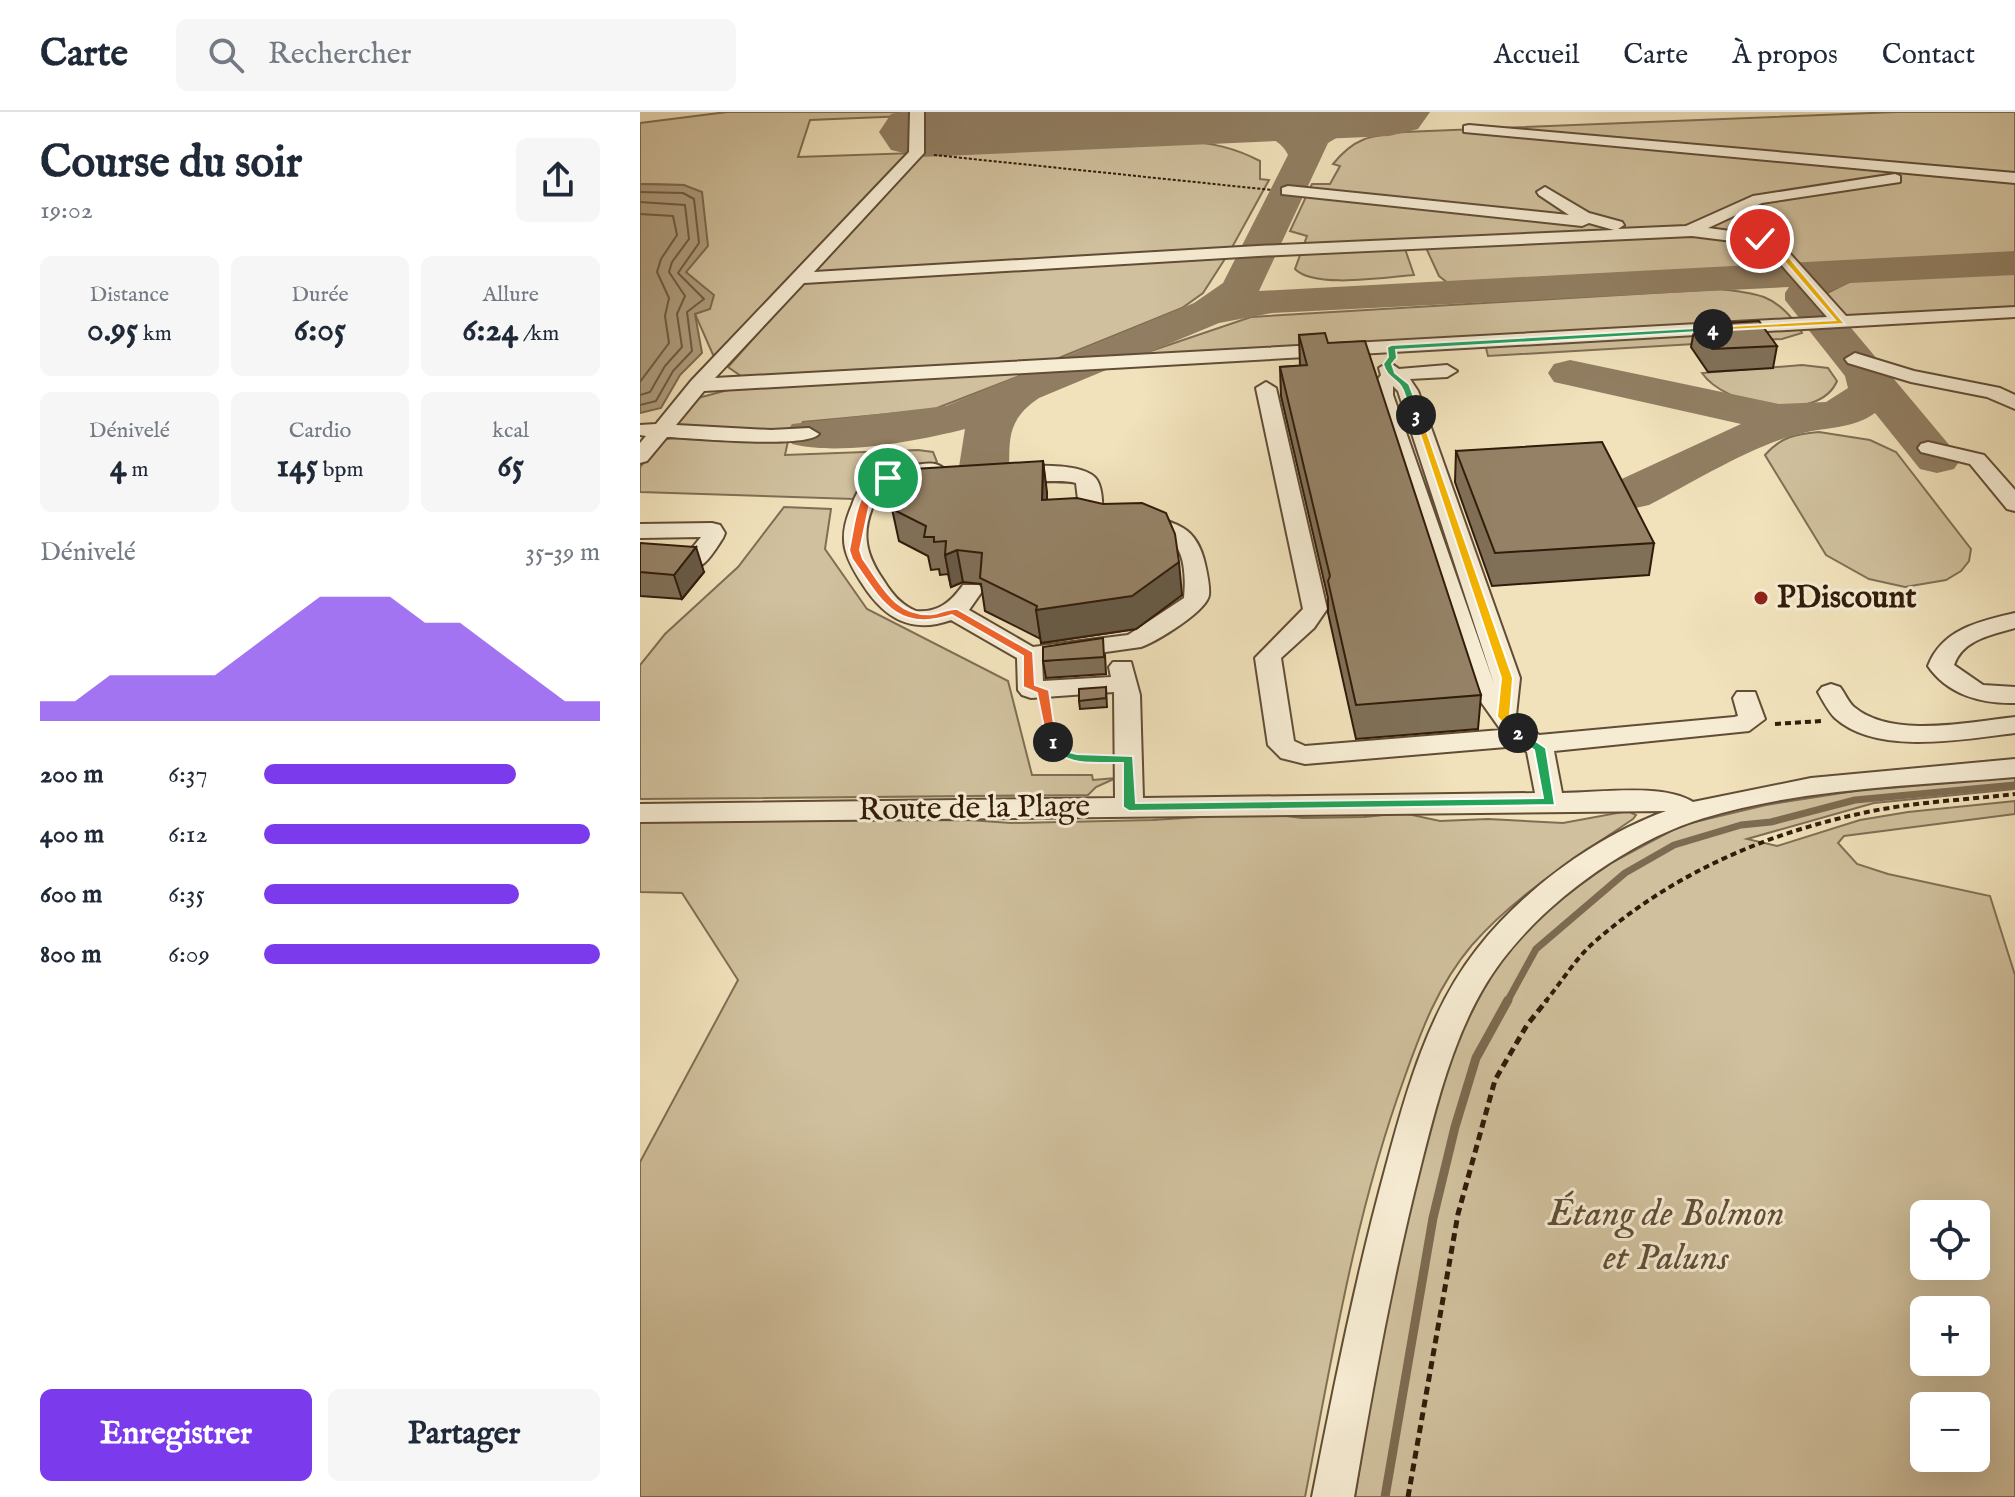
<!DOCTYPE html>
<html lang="fr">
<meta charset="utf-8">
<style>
:root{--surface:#fff;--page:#f6f6f7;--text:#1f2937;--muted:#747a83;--line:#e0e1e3;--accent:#7c3aed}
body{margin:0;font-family:"IM FELL English",serif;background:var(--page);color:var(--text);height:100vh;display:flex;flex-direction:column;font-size:30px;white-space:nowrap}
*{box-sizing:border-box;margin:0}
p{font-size:26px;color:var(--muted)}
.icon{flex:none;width:44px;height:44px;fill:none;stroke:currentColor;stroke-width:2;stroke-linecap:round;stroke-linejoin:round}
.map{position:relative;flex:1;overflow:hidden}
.sheet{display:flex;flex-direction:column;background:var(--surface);width:640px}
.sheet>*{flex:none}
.fabs{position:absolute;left:1270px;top:1088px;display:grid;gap:16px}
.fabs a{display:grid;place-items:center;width:80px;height:80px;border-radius:12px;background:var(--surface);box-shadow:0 8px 32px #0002;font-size:40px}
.pin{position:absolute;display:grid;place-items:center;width:68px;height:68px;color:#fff;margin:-34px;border:4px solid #fff;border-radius:50%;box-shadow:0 2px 8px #0007}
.km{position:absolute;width:40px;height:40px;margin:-20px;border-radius:50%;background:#222;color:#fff;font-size:22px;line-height:40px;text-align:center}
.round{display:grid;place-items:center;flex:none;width:84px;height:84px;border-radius:12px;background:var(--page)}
.overview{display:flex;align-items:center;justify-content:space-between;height:136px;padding:0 40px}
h1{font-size:44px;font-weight:700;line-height:60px}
.stats{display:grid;grid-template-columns:repeat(3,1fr);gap:12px;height:136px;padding:8px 40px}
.stats div{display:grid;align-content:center;border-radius:12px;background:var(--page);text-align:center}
.stats b{font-size:34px;font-weight:700}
.stats small{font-size:22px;font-weight:400}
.stats p{font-size:22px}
.chart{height:224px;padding:16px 40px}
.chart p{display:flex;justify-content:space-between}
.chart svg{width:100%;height:144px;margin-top:8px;fill:var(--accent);opacity:.7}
.button{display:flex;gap:16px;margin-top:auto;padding:16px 40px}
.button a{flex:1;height:92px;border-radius:12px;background:var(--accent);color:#fff;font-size:32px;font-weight:700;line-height:92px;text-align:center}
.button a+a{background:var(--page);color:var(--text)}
ul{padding:0 40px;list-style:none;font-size:26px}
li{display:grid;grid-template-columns:128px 96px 1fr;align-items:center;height:60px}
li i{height:20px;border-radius:10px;background:var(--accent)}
header{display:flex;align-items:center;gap:48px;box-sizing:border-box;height:112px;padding:0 40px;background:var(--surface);border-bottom:2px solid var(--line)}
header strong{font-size:38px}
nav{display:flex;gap:44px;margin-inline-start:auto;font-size:28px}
.search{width:560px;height:72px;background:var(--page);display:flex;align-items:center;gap:20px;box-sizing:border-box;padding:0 28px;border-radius:12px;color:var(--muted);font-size:30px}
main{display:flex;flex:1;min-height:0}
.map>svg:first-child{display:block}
</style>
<header>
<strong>Carte</strong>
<div class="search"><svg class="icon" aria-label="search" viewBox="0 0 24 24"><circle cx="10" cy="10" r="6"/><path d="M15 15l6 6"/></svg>Rechercher</div>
<nav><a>Accueil</a><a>Carte</a><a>À propos</a><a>Contact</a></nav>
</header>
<main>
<section class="sheet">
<div class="overview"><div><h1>Course du soir</h1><p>19:02</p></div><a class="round"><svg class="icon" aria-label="share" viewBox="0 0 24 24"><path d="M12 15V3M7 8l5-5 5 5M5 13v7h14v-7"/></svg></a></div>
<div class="stats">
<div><p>Distance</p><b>0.95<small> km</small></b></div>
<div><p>Durée</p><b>6:05</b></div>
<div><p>Allure</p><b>6:24<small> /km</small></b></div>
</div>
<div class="stats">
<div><p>Dénivelé</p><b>4<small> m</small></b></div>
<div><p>Cardio</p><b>145<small> bpm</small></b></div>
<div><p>kcal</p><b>65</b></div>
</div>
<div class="chart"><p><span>Dénivelé</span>35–39 m</p>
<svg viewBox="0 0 160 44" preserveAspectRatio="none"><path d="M0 44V38L10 38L20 30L30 30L40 30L50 30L60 22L70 14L80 6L90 6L100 6L110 14L120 14L130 22L140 30L150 38L160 38V44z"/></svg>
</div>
<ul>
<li><b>200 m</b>6:37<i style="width:75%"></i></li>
<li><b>400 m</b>6:12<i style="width:97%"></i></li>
<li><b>600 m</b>6:35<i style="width:76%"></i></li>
<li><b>800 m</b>6:09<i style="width:100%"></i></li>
</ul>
<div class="button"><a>Enregistrer</a><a>Partager</a></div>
</section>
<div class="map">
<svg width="1375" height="1385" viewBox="0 0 1375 1385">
<rect width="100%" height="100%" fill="#f1e2bb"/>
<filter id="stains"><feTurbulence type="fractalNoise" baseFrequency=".0025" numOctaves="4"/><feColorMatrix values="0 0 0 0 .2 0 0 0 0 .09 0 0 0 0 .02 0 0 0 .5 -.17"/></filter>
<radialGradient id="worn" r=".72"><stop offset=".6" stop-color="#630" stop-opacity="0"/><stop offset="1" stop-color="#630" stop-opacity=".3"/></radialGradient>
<g fill="#d0c09d" stroke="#806e54" stroke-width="2" fill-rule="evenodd">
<polygon points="87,0 268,0 267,4 170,8 158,45 273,41 238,72 74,245 55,202 46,160 44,73 0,72 0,11"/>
<path d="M 1256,0 L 1375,0 L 1375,141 L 808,171 L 799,164 L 787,138 L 789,136 L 785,133 L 764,134 L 774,163 C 747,165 674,177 655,157 L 667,124 L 650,119 L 672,72 L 690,72 L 700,54 L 693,52 C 715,25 730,24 764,20 Z"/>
<path d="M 544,29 C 573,31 595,36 620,49 L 620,67 L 629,68 L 590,139 L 563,181 L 542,196 L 409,250 L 124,265 L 101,264 L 88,255 L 280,41 Z"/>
<polygon points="1375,160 1375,196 1204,206 1189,188 1187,181 1211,169"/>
<path d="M 1080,177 C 1113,181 1132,181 1154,209 L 493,245 L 611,205 Z"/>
<polygon points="1159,215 1162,221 1142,227 848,244 845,232"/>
<path d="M 1162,253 L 1188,256 L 1197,269 C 1179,312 1085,295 1062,261 Z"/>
<polygon points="387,261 292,298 163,310 155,321 38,314 35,309 58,286 99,275"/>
<path d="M 1179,320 L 1230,328 L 1256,340 L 1331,437 L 1329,449 L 1321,459 L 1306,468 L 1265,475 L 1229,467 L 1186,443 L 1125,343 C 1141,325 1155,322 1179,320 Z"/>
<polygon points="37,325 148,329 145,343 278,338 293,340 297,350 225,374 214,387 0,380 0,355 23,328"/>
<polygon points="144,395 191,397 185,437 227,497 368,569 392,663 452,663 453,668 476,666 456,675 448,683 0,687 0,553 25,522 98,455"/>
<path d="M 1375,665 L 1375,677 L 1234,691 L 1107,727 L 1137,734 L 1220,708 L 1268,700 L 1375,689 L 1375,702 L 1204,724 L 1198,731 L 1217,752 L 1248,762 L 1350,784 L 1375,863 L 1375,1385 L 715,1385 L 750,1168 L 798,984 L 830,897 L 859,849 L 911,794 L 969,752 L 1042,713 L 1126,693 L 1221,678 ZM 1284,1102 L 1336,1102 L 1336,1154 L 1284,1154 ZM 1284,1198 L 1336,1198 L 1336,1250 L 1284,1250 ZM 1284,1294 L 1336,1294 L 1336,1346 L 1284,1346 Z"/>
<path d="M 988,699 L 996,703 L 993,707 C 936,746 878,781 832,833 C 798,873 781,919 764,967 C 715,1102 692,1245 665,1385 L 0,1385 L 0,1050 L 98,868 L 42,781 L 0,780 L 0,709 L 328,708 L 371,711 L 513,708 L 621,701 L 662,706 L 724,705 L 763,701 L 800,709 L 848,707 L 923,711 Z"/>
</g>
<polygon fill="#b09e7f" stroke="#7d6a50" stroke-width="2" points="0,72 44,73 62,80 68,134 46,160 74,183 70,197 55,202 62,241 40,263 21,296 0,301"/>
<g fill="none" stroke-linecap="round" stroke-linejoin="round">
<g stroke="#705c44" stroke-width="2">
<polyline points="0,80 43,81 54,87 59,131 38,161 64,187 47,200 52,239 33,259 16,289 0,293"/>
<polyline points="0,90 45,93 49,127 32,150 29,160 45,184 37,202 42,235 25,254 10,280 0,283"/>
<polyline points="0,102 33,104 37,123 21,147 17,160 29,186 25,204 29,231 0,270"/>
</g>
<polyline stroke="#7d6a50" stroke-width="7" points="867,890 896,837 985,761 1034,733 1101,713 1131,710 1215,688 1375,673"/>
<polyline stroke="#7d6a50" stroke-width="9" points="745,1385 793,1106 815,1015 836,946 868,888"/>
<g fill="#917e62" fill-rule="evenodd">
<path d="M 314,0 C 350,0 388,0 424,7 L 429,14 L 424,21 C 402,26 327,19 314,0 Z"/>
<path d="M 541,0 L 615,2 L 662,16 L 670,0 L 775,0 L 770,7 L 713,16 L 688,31 L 619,179 L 1375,139 L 1375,163 L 1210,171 L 1185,181 L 1186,186 L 1321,347 L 1314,357 L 1297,361 L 1280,357 L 1235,301 C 1213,317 1187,315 1163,321 C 1114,332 1054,370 1009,393 L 991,397 L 973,393 L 966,382 L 973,371 L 1101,312 L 914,270 L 908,261 L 914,252 L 930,248 L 1139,292 L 1186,290 L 1208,276 L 1205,264 L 1145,188 L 1145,181 L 1149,175 L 632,201 L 579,211 L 399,286 C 349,319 384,352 358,391 L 340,395 L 322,391 L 315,380 L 325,317 C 278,329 199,344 152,332 L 145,322 L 152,312 L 306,294 L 554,191 L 583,171 L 648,43 C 634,10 566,22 536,15 L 532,8 Z"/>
</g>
<polygon fill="#917e62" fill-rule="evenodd" points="261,0 790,0 778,17 749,24 281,45 251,38 239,20 251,2"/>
<defs>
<g id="minor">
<path d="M 270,0 L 284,0 L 284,41 L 174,160 L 618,134 L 974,118 L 949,111 L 942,114 L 642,82 L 642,76 L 648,74 L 929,103 L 899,83 L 897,80 L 905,75 L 949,101 L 982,110 L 984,113 L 978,117 L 1046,114 L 1113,84 L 1255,62 L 1260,64 L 1260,70 L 1122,91 L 1068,116 L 1135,125 L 1206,204 L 1375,195 L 1375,205 L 64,279 L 36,313 L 131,318 L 169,316 L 179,322 C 166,337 52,326 27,325 L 7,349 L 0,351 L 0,331 L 6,324 L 0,323 L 0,313 L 16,312 L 51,269 L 269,40 ZM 1052,124 L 1124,133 L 1187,205 L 75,266 L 164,171 L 618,144 Z"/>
<polygon points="829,13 1375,61 1375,71 824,20 824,14"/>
<polygon points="1215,241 1274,259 1360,276 1375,283 1375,297 1347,285 1271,270 1208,251 1205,247"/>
<path d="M 749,250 L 759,257 L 807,253 L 817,259 L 807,265 L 770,267 L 778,279 L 880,566 L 876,603 L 899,623 L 1094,605 L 1098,604 L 1093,586 L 1097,580 L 1115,580 L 1125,607 L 1109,619 L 914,639 L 922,681 C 958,681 1023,671 1053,690 L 1171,666 L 1375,647 L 1375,665 C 1272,674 1164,676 1064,706 C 983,730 885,803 843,877 C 812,930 796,994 781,1053 C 753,1163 733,1274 714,1385 L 672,1385 C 694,1274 716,1163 746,1054 C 766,979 789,898 837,837 C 884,777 955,725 1026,699 L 0,710 L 0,692 L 475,686 L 474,580 L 391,586 L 382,583 L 378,578 L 377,546 L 311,508 C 272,522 245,507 223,473 C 204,444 197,427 212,393 C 215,384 221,372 229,368 C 240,361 257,356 270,354 C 282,352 297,348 305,358 L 302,363 L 271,367 L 239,381 C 221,415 222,438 244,469 C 252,482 261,493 276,499 C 298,501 311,490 323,473 L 339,473 L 343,478 L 329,498 L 393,535 L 488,523 L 544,486 C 552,396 497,430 444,417 L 441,412 L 436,371 C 416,365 369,376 357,363 L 360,358 C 381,353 445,349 457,368 C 463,378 462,394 463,405 C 488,405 520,402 543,416 C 555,423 562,438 565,452 C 567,461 570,474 569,483 C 567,499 516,530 501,535 L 402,549 L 403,569 L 471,565 L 469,555 L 473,550 L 491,550 L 500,583 L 503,686 L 895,681 L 887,640 L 878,634 L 665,652 L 641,646 L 628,633 L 615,546 L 663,497 L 616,276 L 626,270 L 636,276 L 687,497 L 674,516 L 641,546 L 654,629 L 665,634 L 861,618 L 824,566 L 733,283 L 733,274 L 741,263 L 739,256 ZM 753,274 L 758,279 L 854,572 L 753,283 Z"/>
<polygon points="1288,330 1344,343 1375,378 1375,399 1367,397 1330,352 1281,340 1278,336 1281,332"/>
<path d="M 72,411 L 80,413 L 85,421 L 83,426 C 73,441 62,462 43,457 L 39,452 L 61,425 L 0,426 L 0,412 Z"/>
<path d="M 1375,501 L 1375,516 C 1352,523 1323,527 1314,553 L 1343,573 L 1375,575 L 1375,591 C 1342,592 1308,583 1288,554 C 1302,517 1340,509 1375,501 Z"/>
<path d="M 1191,572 L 1200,575 C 1205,581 1208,590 1214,595 C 1252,627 1330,610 1375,605 L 1375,621 C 1324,627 1237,644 1195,606 C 1188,599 1183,589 1178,580 L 1182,575 Z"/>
</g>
</defs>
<use href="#minor" stroke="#614d36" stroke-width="4"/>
<polyline stroke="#311b0a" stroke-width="2" stroke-dasharray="3 2" stroke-linecap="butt" points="294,43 632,78"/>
<g stroke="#311b0a" stroke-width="4" stroke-dasharray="6 4" stroke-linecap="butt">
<path d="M 406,596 C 414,635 420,649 463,648"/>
<polyline points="1135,612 1182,609"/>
<path d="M 905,890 C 920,872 934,849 951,833 C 1028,764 1123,722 1223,701 C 1272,690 1325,688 1375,682"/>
</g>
<polyline stroke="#311b0a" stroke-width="5" stroke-dasharray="8 5" stroke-linecap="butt" points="768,1385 818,1102 855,968 887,913 907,888"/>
<use href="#minor" fill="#f6ecd3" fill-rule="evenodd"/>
</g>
<g fill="#807058" stroke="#311b0a" stroke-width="2">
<polygon points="1055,213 1137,234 1133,256 1068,260 1051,235"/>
<polygon points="659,223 688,231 841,583 838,617 716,627 688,501 688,486 641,284 640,255 660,254"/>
<polygon points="816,339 1014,431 1009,463 852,474 815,370"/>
<polygon points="403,349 407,388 542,483 496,517 401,531 401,527 345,499 341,472 323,470 311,475 308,462 300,463 299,457 291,458 288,444 259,429 252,397"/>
<polygon points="0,431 64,460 42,487 0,484"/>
<polygon points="465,543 466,562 406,566 403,549"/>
<polygon points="466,575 467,595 440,597 439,589"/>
</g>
<g fill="#685b47" stroke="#311b0a" stroke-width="2">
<polygon points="403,349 407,380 407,420 402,388"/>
<polygon points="56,435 64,460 42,487 34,463"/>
<polygon points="317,438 323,470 311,475 305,443"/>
<polygon points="539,450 542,483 496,517 401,531 396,498"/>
</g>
<g fill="#958266" stroke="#311b0a" stroke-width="2">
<polygon points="1119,209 1137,234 1072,237 1055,213"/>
<polygon points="685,221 688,231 725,229 841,583 716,593 688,469 690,464 640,255 667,253 659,223"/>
<polygon points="962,330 1014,431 855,441 816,339"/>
<polygon points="403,349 402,388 437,386 463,392 502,391 526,401 535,422 539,450 492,484 396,498 397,494 340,466 342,441 317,438 305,443 306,429 294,430 294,425 284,425 286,414 252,397 258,358"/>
<polygon points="0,431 56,435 34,463 0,460"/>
<polygon points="463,526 464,545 403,549 403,535"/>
<polygon points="466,575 466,586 439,589 439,577"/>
</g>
<path fill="#f0652b" stroke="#fff" stroke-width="2" d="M 244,364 L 253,366 L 232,381 L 220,438 L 223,447 C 242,473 255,505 293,502 C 301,501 308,496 317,497 L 393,540 L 395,573 L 409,578 L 417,633 L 407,630 L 397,581 L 383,575 L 383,544 L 312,503 C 256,522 240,487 212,447 L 209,438 C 216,408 214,379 244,364 Z"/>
<path fill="#22a559" stroke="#fff" stroke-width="2" d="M 878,617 L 906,636 L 915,693 L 489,699 L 483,695 L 483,651 C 452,650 427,657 407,630 L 417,628 L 429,640 L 437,642 L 493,644 L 496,691 L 903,686 L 894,638 L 873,623 L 871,621 Z"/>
<polygon fill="#f5b400" stroke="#fff" stroke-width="2" points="773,301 781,303 873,566 870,604 884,621 882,623 873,623 857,605 861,566"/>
<path fill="#22a559" stroke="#fff" stroke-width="2" d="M 1073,215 L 1076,219 L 756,238 L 757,246 L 752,252 L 755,261 L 769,272 L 781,303 L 776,306 C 765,299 768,281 759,272 C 751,264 747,264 743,252 L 748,245 L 747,235 L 751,233 Z"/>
<polygon fill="#f5b400" stroke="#fff" stroke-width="2" points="1120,124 1132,128 1143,138 1205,212 1069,219 1073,215 1195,208 1137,141 1126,131 1117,128"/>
<circle fill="#8f2418" stroke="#f6ecd3" stroke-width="3" cx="1121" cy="486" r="8"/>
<g text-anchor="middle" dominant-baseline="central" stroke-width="6" stroke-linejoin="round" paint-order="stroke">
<g font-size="32" font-weight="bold" fill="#311b0a" stroke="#f6ecd3" text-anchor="start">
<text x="1137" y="486">PDiscount</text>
</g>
<g font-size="32" fill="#311b0a" stroke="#f6ecd3">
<text transform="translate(334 697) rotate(-1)">Route de la Plage</text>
</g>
<g font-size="38" font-style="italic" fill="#614d36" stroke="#f6ecd3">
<text x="1026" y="1103">Étang de Bolmon<tspan x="1026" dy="44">et Paluns</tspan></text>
</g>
</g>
<rect width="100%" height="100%" filter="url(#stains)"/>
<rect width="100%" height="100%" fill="url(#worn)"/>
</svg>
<div class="fabs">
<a><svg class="icon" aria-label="locate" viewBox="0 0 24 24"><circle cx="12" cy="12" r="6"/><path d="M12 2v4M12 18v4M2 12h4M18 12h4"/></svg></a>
<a>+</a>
<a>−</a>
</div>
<div class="pin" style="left:248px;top:366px;background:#1e9e55"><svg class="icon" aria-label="arrive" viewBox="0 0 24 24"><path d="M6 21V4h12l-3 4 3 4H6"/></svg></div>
<div class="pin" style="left:1120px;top:127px;background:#d93025"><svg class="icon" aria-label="check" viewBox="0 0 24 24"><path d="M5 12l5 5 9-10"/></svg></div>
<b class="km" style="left:413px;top:630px">1</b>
<b class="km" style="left:878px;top:621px">2</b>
<b class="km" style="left:776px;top:303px">3</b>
<b class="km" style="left:1073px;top:217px">4</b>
</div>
</main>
